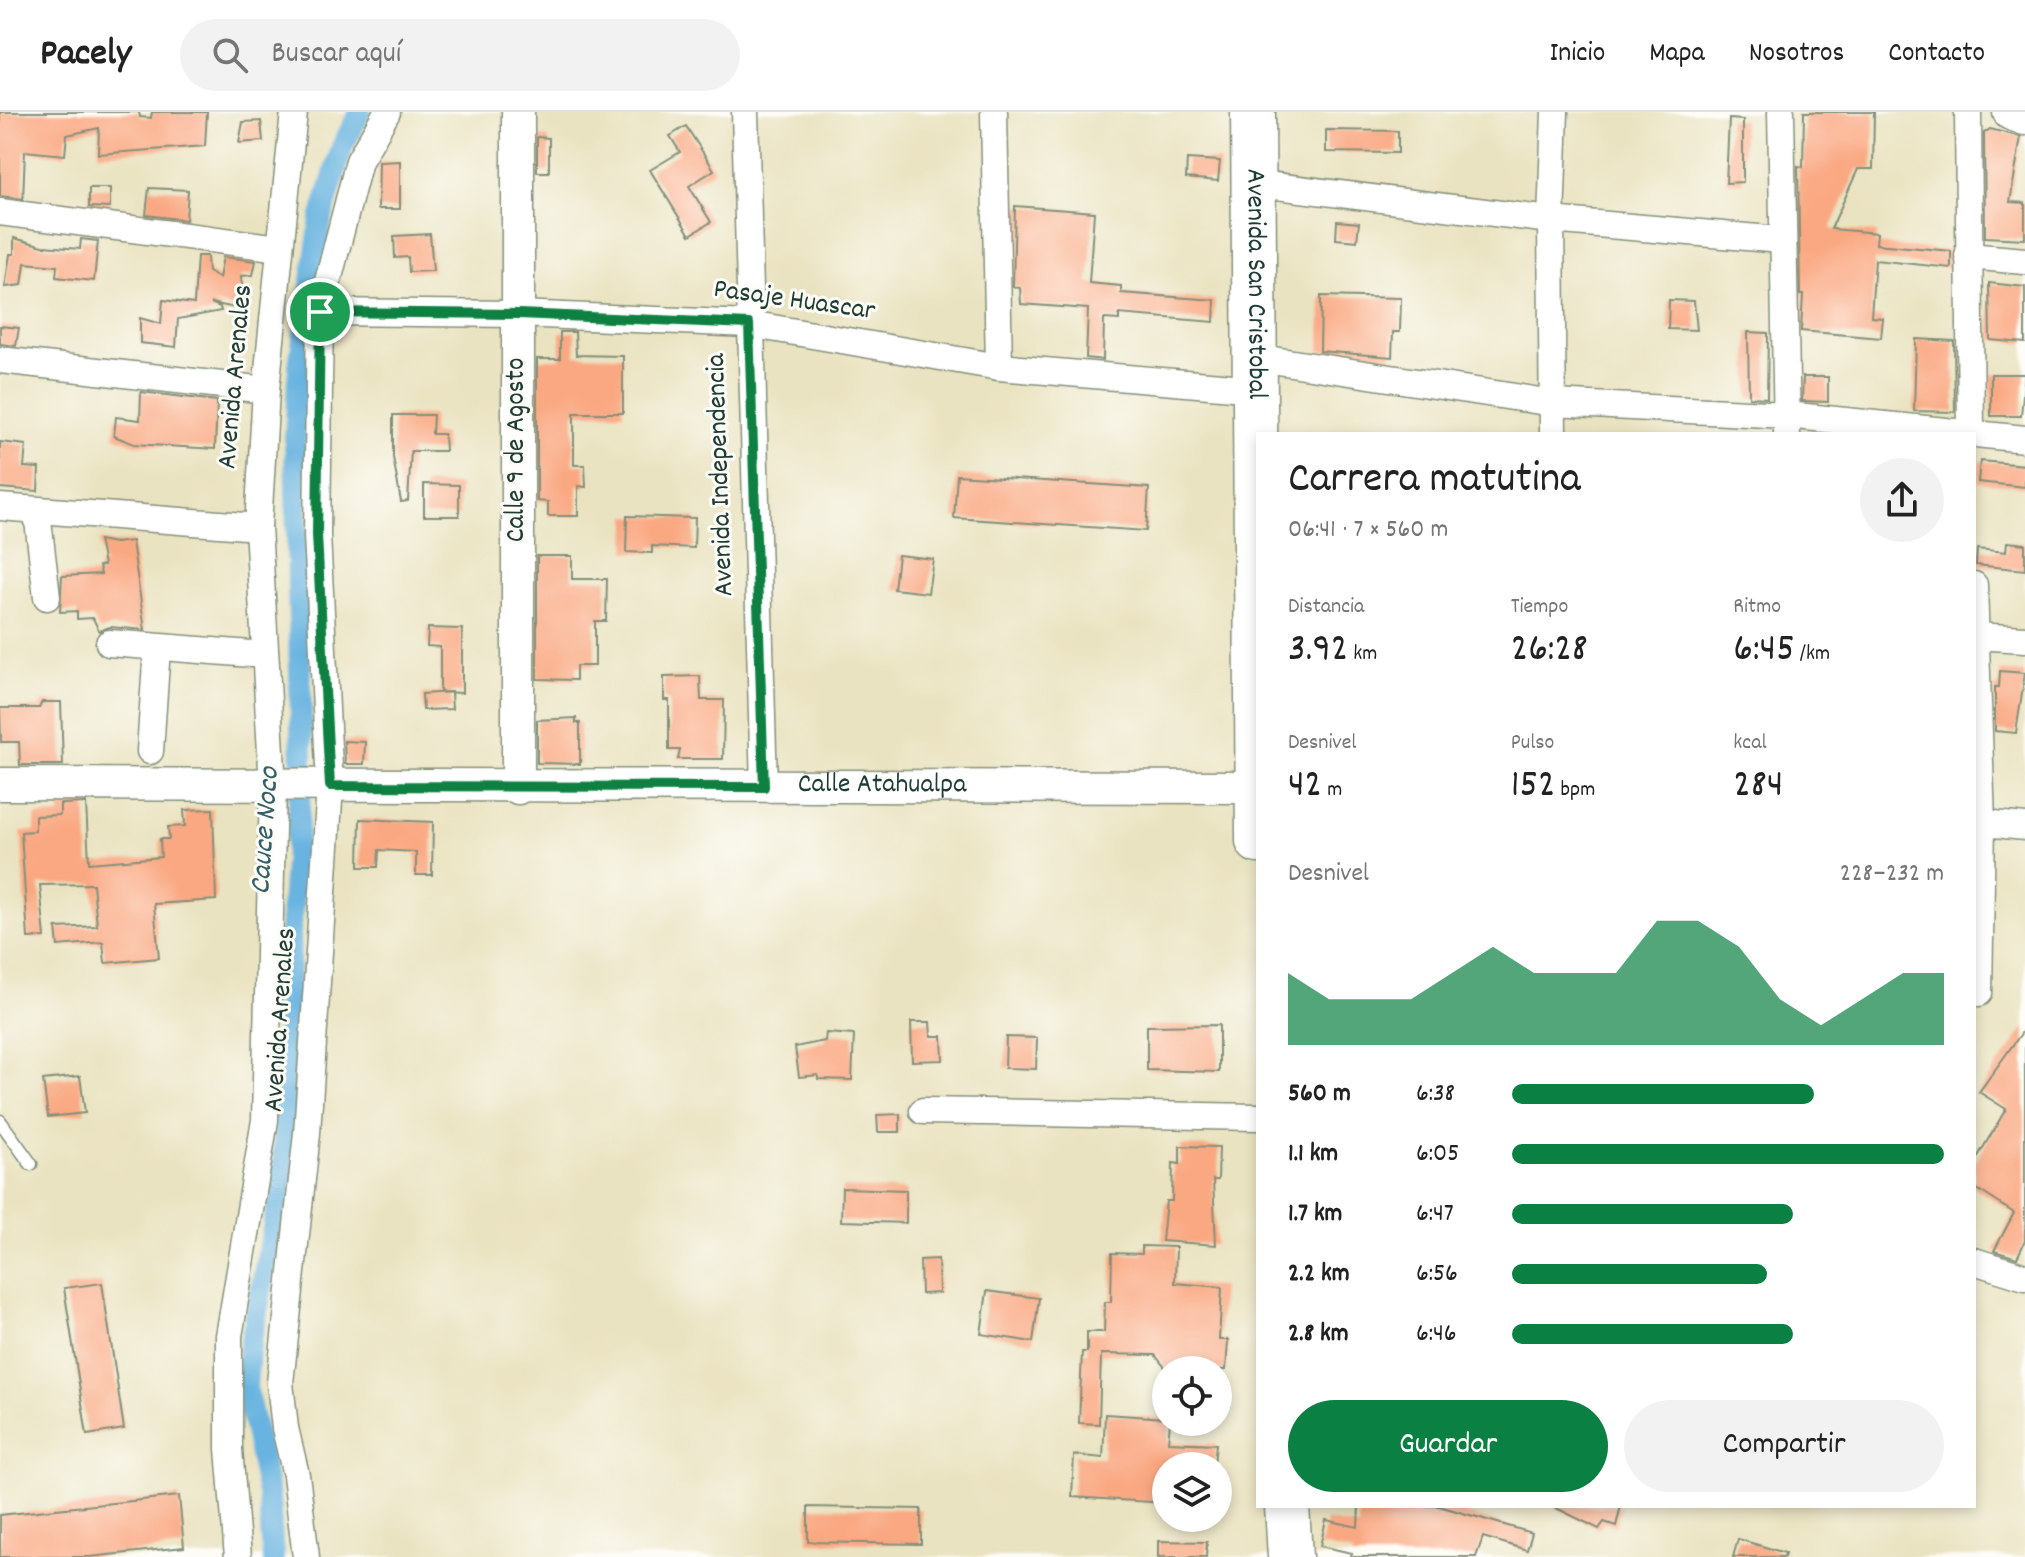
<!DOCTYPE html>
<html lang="es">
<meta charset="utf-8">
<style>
:root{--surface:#fff;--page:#f2f2f2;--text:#222;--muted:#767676;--line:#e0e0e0;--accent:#0b8043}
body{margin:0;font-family:Dekko,sans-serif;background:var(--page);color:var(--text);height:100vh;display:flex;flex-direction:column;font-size:30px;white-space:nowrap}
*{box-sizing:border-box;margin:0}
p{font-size:26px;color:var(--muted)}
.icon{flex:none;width:44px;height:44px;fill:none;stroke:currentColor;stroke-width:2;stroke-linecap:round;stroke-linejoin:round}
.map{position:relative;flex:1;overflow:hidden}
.sheet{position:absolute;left:1256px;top:320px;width:720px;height:1076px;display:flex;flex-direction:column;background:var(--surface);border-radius:0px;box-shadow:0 4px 12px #0003}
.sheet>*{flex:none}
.fabs{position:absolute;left:1152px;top:1244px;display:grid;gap:16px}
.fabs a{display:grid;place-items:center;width:80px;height:80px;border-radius:50%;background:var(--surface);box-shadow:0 4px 12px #0003;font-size:40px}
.pin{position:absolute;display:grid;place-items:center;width:68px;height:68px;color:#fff;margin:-34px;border:4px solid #fff;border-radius:50%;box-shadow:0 2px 8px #0007}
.round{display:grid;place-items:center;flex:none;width:84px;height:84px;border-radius:42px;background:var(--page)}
.overview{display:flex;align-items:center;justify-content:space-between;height:136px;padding:0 32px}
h1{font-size:44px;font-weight:600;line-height:60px}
.figures{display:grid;grid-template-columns:repeat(3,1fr);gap:12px;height:136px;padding:8px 32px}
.figures div{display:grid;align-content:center}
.figures b{font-size:40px;font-weight:600}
.figures small{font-size:22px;font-weight:400}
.figures p{font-size:22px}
.chart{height:224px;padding:16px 32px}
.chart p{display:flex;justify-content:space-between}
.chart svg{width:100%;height:144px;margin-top:8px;fill:var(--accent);opacity:.7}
.action{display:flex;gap:16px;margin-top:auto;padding:16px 32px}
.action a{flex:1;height:92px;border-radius:48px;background:var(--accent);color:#fff;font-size:32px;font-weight:600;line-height:92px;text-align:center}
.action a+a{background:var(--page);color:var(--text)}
ul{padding:0 32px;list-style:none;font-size:26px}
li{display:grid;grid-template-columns:128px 96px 1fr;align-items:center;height:60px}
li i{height:20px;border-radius:10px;background:var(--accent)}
header{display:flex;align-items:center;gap:48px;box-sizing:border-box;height:112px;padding:0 40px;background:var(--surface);border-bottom:2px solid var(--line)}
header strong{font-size:38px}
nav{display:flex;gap:44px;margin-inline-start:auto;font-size:28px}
.search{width:560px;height:72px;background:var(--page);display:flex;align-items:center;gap:20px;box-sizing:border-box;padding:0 28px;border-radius:44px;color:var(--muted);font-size:30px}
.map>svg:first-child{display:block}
</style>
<header>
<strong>Pacely</strong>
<div class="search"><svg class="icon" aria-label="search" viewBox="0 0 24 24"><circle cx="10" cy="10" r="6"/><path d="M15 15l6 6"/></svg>Buscar aquí</div>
<nav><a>Inicio</a><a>Mapa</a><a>Nosotros</a><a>Contacto</a></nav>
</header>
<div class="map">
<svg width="2025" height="1445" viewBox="0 0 2025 1445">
<rect width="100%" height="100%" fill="#fdfcf7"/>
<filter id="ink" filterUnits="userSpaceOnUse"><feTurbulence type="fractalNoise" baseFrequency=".0125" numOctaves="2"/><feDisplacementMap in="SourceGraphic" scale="16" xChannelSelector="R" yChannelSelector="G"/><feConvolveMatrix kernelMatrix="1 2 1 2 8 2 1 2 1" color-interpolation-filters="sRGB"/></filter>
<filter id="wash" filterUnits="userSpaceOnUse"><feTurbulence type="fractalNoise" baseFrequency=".006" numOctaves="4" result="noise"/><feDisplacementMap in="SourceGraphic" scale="32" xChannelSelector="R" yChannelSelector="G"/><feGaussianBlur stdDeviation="1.8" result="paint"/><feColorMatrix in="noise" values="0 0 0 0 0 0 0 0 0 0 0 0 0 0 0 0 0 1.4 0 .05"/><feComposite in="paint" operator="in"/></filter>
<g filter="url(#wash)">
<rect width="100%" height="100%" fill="#eae3c1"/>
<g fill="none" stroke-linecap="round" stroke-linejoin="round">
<polyline stroke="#67b3e0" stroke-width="22" points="273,1445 269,1386 246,1275 249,1240 283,1065 290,823 302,653 295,327 299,254 321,108 342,35 360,0"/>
</g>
<g id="blocks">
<g fill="#faa882">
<polygon points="0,0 139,0 140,5 151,6 152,0 207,0 205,34 98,42 99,16 67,23 65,43 25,39 23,87 0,84"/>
<polygon points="1804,0 1874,0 1873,57 1858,57 1831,117 1877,121 1876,132 1951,139 1951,156 1875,148 1871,205 1883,206 1881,226 1801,219 1803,183 1800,183 1798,54 1803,55"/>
<polygon points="1729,7 1743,8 1743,70 1726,71"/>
<polygon points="261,9 263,29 239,31 243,10"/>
<polygon points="686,14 714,58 689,74 711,110 690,123 650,58 680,40 670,24"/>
<polygon points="1990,17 2021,25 2010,90 2025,91 2025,127 1985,125 1984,21"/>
<polygon points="1326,18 1398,19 1398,41 1326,40"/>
<polygon points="537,25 549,26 549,60 537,60"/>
<polygon points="1187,47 1220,49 1218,69 1186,66"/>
<polygon points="400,49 400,97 378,97 379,50"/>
<polygon points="89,76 110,76 110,96 89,95"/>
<polygon points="149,76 188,78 186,108 146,103"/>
<polygon points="1015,94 1094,100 1089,171 1121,174 1121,181 1215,188 1214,210 1119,202 1119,208 1104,207 1103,248 1086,246 1088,197 1021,192 1020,176 1013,175"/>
<polygon points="1337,109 1359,111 1357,129 1336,127"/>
<polygon points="430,122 433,159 409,160 408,145 395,146 394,124"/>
<polygon points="14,126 43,134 80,137 81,127 98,129 94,169 56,165 57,154 25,151 22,173 5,175 10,142 14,142"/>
<polygon points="197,144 207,144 208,160 219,166 223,145 256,149 253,163 241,164 243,186 235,196 211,191 220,195 221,199 178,207 176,235 140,231 140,206 161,212 163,188 194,192"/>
<polygon points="1989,171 2025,175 2025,231 1990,228"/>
<polygon points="1321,184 1401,186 1400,220 1393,220 1392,245 1320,239"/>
<polygon points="1669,188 1694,189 1697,218 1668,217"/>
<polygon points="0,214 19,216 16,234 0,232"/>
<polygon points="560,220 575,220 576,243 623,244 623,301 574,301 574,353 585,353 586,375 578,374 578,404 548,404 548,390 537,389 537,247 560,247"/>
<polygon points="1748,220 1768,221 1767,286 1749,285"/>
<polygon points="1916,227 1954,229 1955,300 1914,299"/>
<polygon points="1991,262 2025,262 2021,304 1991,304"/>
<polygon points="1803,265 1828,265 1828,290 1802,289"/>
<polygon points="141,280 217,289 215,337 134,332 114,324 116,305 140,308"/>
<polygon points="393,303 433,303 432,322 444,322 445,339 411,339 408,389 401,390 393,345"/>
<polygon points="0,330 26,333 24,355 39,356 38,379 0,376"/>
<polygon points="1980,349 2025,353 2025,375 1978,370"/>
<polygon points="957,363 1149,376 1146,419 954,406"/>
<polygon points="424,372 459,373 459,404 424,404"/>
<polygon points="627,404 695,406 694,436 652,434 652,441 626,440"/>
<polygon points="99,428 115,431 132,429 145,518 110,515 99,519 93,506 77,507 77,499 60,500 62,464 101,462 99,454 104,453"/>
<polygon points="2007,430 2025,432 2025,458 1976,453 1977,437 2006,440"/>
<polygon points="898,443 933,447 928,481 894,477"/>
<polygon points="537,444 572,444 572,467 607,467 606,509 595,509 595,554 576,554 576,568 537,567"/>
<polygon points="428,516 462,517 462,581 440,580 440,535 427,534"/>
<polygon points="2000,559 2025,561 2016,621 1995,619 1995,575 1999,575"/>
<polygon points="700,564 701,588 724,588 723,647 678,647 680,638 669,638 669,588 664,588 664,565"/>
<polygon points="451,580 452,597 423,598 422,582"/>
<polygon points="42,590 61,590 63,653 20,653 19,630 1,630 0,596 39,596"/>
<polygon points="576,606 576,611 580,611 580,652 537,651 537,608"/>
<polygon points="344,629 365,630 364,652 345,652"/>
<polygon points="86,691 89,751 161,745 160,727 169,727 168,715 185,714 184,698 213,697 216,788 154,792 159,846 105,851 103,830 58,834 56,816 97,814 93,772 40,773 45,825 28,826 21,720 35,719 35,704 60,703 60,692"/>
<polygon points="360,707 433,710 432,763 416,763 416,740 379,738 378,755 359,755"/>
<polygon points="911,910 930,910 931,924 942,924 943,948 912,949"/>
<polygon points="1219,913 1219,960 1147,958 1147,914"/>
<polygon points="2025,916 2025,1129 2017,1146 1994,1139 2014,1101 1974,1075 1974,1051 2006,997 1979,980"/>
<polygon points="826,921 854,923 852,968 818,967 818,963 799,965 795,935 825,929"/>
<polygon points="1006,925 1037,926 1036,957 1005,956"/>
<polygon points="80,964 85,1001 48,1005 43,968"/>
<polygon points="900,1002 900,1020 878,1020 877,1003"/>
<polygon points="1180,1034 1219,1035 1218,1068 1213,1068 1216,1133 1162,1129 1166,1089 1172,1089 1173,1051 1180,1052"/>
<polygon points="842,1076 906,1078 906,1111 841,1109"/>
<polygon points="1142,1134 1176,1135 1175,1171 1222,1175 1219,1228 1228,1228 1226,1258 1167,1258 1155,1243 1101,1242 1099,1312 1079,1311 1082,1240 1087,1240 1087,1220 1104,1220 1105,1190 1111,1190 1112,1141 1142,1142"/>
<polygon points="938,1147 939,1181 921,1182 920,1148"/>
<polygon points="102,1171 124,1317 87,1323 64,1176"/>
<polygon points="987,1179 1039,1186 1033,1230 981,1222"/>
<polygon points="1105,1302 1166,1306 1170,1310 1168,1330 1216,1332 1214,1352 1167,1349 1166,1391 1072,1385 1074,1343 1103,1346"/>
<polygon points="179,1384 184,1435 89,1445 0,1445 0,1403"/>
<polygon points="1359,1394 1439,1394 1532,1421 1527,1438 1483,1425 1476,1445 1351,1445 1352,1441 1320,1434 1326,1408 1358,1415"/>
<polygon points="1552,1394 1621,1394 1616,1414 1604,1410 1599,1417"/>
<polygon points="808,1395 921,1397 921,1432 808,1430"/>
<polygon points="1738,1427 1785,1441 1784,1445 1733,1445"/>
<polygon points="1158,1429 1207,1430 1206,1445 1158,1445"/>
</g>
</g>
</g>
<g filter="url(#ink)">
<use href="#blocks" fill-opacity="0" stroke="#84907a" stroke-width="2"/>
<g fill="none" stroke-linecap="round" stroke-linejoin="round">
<defs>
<polyline id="service" points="0,1009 31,1052"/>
<g id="minor">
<polyline points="745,0 764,675"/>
<polyline points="994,0 999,255"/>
<polyline points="1781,0 1787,322"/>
<polyline points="1968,0 1971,322"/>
<polyline points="1251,71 1551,108 1781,128"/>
<polyline points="0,100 280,136"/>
<polyline points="1968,144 2025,149"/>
<polyline points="320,200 519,202 749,212 999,255 1256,277"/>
<polyline points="1253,245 1553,291 1786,303 2025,327"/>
<polyline points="0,248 266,278"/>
<polyline points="1553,322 1551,108 1555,0"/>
<polyline points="0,395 258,415"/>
<polyline points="37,400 47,485"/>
<polyline points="1974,473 1982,711 1979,881"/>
<polyline points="1975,524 2025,527"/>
<polyline points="109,531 265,543"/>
<polyline points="150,639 157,536"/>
<polyline points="1974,710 2025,715"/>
<polyline points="923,999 1258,1005"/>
<polyline points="1974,1149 2025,1165"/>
<polyline points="238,1445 229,1337 229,1224 265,1008 273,675 258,415 266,278 294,0"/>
<polyline points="306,1445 296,1363 285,1316 280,1271 307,1021 330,674 317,423 320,200 359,49 387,0"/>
</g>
<g id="tertiary">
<path id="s1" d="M 0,672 L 1255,675"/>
<polyline points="518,676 518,0"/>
</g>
<polyline id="secondary" points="2011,0 2025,5"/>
<g id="trunk">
<path id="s2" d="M 1253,0 L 1258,729"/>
<polyline points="1287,1394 1290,1445"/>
</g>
</defs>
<use href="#service" stroke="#84907a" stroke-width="15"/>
<use href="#minor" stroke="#84907a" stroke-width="29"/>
<use href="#tertiary" stroke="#84907a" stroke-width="35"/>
<use href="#secondary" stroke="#84907a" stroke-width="39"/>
<use href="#trunk" stroke="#84907a" stroke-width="47"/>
<use href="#service" stroke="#fff" stroke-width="12"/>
<use href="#minor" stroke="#fff" stroke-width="26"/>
<use href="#tertiary" stroke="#fff" stroke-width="32"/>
<use href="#secondary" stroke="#fff" stroke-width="36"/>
<use href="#trunk" stroke="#fff" stroke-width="44"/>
</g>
</g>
<g fill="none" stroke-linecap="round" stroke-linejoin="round" filter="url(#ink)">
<defs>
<polygon id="route" points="320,200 519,202 749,212 764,675 330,674 317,423"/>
</defs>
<use href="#route" stroke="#fff" stroke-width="16"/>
<use href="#route" stroke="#0b8043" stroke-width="10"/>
</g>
<g text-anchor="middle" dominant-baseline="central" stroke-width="6" stroke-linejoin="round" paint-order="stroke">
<g font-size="28" fill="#1f3d34" stroke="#fdfcf7">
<text stroke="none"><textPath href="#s2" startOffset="172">Avenida San Cristobal</textPath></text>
<text transform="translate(794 190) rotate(8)">Pasaje Huascar</text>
<text transform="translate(237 265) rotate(-85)">Avenida Arenales</text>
<text transform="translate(518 338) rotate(-90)">Calle 9 de Agosto</text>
<text transform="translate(722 363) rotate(-92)">Avenida Independencia</text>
<text stroke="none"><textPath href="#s1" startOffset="882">Calle Atahualpa</textPath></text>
<text transform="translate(282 908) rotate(-86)">Avenida Arenales</text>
</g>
<g font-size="30" font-style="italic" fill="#356068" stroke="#fdfcf7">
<text transform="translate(267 719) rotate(-86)">Cauce Noco</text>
</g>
</g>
</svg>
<div class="fabs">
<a><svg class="icon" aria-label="locate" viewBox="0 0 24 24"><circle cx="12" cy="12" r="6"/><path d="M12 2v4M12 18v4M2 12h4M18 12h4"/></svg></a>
<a><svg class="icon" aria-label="layers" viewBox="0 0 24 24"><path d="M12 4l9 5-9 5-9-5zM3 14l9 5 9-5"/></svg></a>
</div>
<div class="pin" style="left:320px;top:200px;background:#1e9e55"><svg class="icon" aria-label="arrive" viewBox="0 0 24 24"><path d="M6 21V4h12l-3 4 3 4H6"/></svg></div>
<section class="sheet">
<div class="overview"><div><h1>Carrera matutina</h1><p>06:41 · 7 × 560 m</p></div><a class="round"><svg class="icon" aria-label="share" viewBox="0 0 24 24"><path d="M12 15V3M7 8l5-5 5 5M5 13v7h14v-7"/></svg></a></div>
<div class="figures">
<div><p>Distancia</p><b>3.92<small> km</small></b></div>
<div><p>Tiempo</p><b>26:28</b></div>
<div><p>Ritmo</p><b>6:45<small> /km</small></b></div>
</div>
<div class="figures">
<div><p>Desnivel</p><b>42<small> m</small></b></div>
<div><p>Pulso</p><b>152<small> bpm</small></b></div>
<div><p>kcal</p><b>284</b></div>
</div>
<div class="chart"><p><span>Desnivel</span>228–232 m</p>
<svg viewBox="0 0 160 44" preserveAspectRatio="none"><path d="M0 44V22L10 30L20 30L30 30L40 22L50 14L60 22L70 22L80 22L90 6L100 6L110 14L120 30L130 38L140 30L150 22L160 22V44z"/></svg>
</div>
<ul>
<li><b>560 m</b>6:38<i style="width:70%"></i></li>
<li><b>1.1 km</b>6:05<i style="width:100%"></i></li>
<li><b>1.7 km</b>6:47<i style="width:65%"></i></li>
<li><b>2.2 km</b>6:56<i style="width:59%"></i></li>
<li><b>2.8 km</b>6:46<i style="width:65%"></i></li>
</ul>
<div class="action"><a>Guardar</a><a>Compartir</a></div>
</section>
</div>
